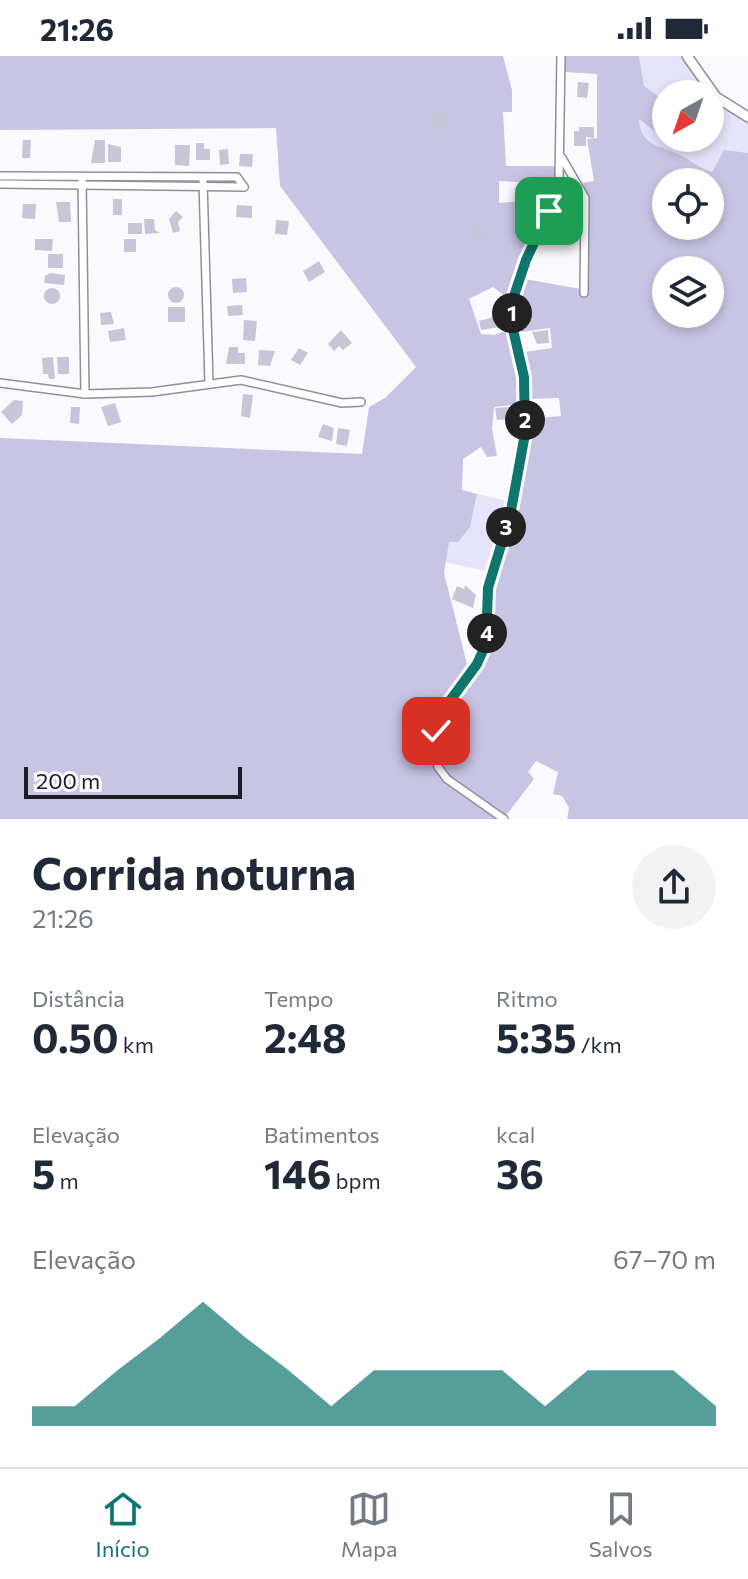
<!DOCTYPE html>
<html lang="pt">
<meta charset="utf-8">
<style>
:root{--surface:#fff;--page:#f2f2f3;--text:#1f2937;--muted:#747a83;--line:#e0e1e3;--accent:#0f766e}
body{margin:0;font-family:Commissioner,sans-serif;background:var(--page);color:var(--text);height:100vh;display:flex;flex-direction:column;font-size:30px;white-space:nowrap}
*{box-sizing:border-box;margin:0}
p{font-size:26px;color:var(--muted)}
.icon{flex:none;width:44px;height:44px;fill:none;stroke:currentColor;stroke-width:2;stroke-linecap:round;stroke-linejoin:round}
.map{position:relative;height:763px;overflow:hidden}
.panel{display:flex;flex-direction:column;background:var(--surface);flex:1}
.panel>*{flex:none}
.needle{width:52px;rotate:220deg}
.tools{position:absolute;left:652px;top:24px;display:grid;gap:16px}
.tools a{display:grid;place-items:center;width:72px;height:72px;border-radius:50%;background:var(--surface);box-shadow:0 4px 12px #0003;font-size:40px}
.scale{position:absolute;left:24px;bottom:20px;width:218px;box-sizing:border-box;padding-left:8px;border:4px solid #1c1c23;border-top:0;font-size:22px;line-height:28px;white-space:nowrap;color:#1c1c23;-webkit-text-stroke:6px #faf9fe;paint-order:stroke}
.pin{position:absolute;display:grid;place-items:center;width:68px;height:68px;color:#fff;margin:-34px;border-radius:16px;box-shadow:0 4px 12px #0006}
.km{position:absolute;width:40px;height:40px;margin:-20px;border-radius:50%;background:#222;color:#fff;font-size:22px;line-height:40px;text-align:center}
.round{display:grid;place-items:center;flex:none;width:84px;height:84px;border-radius:42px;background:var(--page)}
.head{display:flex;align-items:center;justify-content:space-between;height:136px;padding:0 32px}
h1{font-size:44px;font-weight:700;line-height:60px}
.metrics{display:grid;grid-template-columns:repeat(3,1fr);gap:12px;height:136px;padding:8px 32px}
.metrics div{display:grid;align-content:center}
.metrics b{font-size:40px;font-weight:700}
.metrics small{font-size:22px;font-weight:400}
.metrics p{font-size:22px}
.chart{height:224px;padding:16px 32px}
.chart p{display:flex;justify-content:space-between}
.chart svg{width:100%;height:144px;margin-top:8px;fill:var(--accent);opacity:.7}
.status{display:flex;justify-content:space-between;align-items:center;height:56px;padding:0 40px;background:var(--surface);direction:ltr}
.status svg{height:22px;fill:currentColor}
.dock{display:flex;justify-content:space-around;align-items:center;height:112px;border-top:2px solid var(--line);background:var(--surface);font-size:22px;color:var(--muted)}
.dock a{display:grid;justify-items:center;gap:4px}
.dock .current{color:var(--accent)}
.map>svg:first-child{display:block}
</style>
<div class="status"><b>21:26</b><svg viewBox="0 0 49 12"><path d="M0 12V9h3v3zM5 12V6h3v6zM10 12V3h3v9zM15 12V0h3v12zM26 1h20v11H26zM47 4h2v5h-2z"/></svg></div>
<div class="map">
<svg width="748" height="763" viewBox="0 0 748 763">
<rect width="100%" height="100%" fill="#faf9fe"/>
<g fill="#e6e4fa">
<polygon points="639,0 681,0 707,38 666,38 666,46 643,30"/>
<path d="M 710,41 L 748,67 L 748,97 L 712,116 C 701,112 694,107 684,101 C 663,88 640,92 638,61 L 656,76 L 666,63 L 666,82 L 710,82 Z"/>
<polygon points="477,438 508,445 486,515 444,506 449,485 470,471"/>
</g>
<g fill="#c8c5e4" fill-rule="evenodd">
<path d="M 0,0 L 503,0 L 512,34 L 512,56 L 503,56 L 506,110 L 557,110 L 554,128 L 499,125 L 499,147 L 531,144 L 547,149 L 516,212 L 509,243 L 493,231 L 469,243 L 481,278 L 494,279 L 509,274 L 520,322 L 520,348 L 494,351 L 492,373 L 497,400 L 487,401 L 481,391 L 463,403 L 462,434 L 477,438 L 470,471 L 458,486 L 449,486 L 444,517 L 468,612 C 414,689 417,713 499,763 L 0,763 L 0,382 L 362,398 L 369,351 L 385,342 L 416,311 L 280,130 L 276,72 L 0,74 Z"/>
<path d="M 566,0 L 639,0 L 644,30 L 666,46 L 666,63 L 656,76 L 639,63 C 640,92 664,89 684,101 C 694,107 700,112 712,116 L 724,94 L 748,97 L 748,763 L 567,763 L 569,752 L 562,740 L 553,738 L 558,716 L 536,705 L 528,716 L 534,723 L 505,761 L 449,721 L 441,710 L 437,689 L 445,661 L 488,599 L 491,533 L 517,449 L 528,397 L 529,363 L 561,360 L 559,342 L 528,343 L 524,296 L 552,292 L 550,272 L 521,276 L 518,248 L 525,223 L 581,233 L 581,239 L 588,238 C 585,202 593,161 583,127 L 594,125 L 587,83 L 597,82 L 597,18 L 565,16 ZM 666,126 L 710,126 L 710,170 L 666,170 ZM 666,214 L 710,214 L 710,258 L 666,258 Z"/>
</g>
<g fill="#c7c5d8">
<polygon points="578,26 589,27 587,42 577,41"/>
<polygon points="446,56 448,74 434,74 431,57"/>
<polygon points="579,71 594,71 594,82 586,81 586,90 574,90 574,75 579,75"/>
<polygon points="23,84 31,84 30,102 22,102"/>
<polygon points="95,84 105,84 105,107 91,107"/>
<polygon points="196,87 204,87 204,93 210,93 210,104 196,104"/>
<polygon points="108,88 121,91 121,106 108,106"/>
<polygon points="175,89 190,89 189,110 175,109"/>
<polygon points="228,93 229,108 220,109 219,94"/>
<polygon points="240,98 253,98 252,111 239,110"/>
<rect x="113" y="143" width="9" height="16"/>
<polygon points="56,146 70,146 71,166 59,166"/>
<polygon points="23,148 36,148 35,163 22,162"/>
<polygon points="237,149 252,150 252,162 236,161"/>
<polygon points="176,155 183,161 178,166 180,175 173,177 169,163"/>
<polygon points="144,163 154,163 155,174 160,177 145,178"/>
<polygon points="276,164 289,165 287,179 275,178"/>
<rect x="128" y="167" width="14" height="11"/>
<polygon points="483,169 488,181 475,185 471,173"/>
<polygon points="35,183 53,183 52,195 35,194"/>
<rect x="124" y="183" width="12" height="13"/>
<rect x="48" y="198" width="15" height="14"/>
<polygon points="319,205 325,216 309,226 303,215"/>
<polygon points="50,217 65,219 64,229 44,227 45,220"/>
<polygon points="246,222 247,236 233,237 232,223"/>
<circle cx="176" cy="239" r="8"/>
<circle cx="52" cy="240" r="8"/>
<polygon points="242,249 243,259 228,260 227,250"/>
<rect x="168" y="251" width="17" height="15"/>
<polygon points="111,256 114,268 101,269 100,257"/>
<polygon points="497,260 500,271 481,274 479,265"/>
<polygon points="244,264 257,265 255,285 243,284"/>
<polygon points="124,272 126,284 110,286 108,275"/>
<polygon points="341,274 352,287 343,294 339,290 334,295 328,288"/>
<polygon points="548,274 549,287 537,288 532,276"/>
<polygon points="229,291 238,291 238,297 245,297 245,308 226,308"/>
<polygon points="299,292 308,297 300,309 291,304"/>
<polygon points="259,294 275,295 270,310 258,309"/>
<polygon points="53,301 55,323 49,323 48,318 43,318 42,302"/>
<polygon points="57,301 69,301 69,318 58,318"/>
<polygon points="243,338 253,339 250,362 241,360"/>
<polygon points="14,344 23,345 22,359 12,368 1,356"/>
<polygon points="115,347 121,366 108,370 101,351"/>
<polygon points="71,351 80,351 79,368 70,367"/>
<polygon points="511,351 512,363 497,364 495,352"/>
<polygon points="323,368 334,372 332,385 318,381"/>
<polygon points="338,372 350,374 347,390 336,388"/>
<polygon points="465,529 476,539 473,552 452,543 457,530 464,533"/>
</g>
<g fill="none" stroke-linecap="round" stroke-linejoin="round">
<defs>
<g id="minor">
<polyline points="562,102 585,142 584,237"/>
<polyline points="0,120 237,121 244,131"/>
<polyline points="82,124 85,338"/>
<polyline points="203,126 209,327"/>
<polyline points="0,128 244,131"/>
<polyline points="0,327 85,338 152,336 241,324 342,347 361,346"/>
<polyline points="504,763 447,723 438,711 434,689 441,661 482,599 487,575 488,532 519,418 525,378 525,342 512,256 526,204 559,124 561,0"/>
</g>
<polyline id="tertiary" points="687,0 716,41 748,61"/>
</defs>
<use href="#minor" stroke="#8f8da0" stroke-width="10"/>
<use href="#tertiary" stroke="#8f8da0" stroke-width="12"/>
<use href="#minor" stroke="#fff" stroke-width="7"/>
<use href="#tertiary" stroke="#fff" stroke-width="9"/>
</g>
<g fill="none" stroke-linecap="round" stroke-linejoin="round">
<defs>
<polyline id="route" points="436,675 449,646 477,608 486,588 488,532 510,460 525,378 524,321 512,269 513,243 526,204 549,155"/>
</defs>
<use href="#route" stroke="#fff" stroke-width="16"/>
<use href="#route" stroke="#0f766e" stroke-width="10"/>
</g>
</svg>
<div class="tools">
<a><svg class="needle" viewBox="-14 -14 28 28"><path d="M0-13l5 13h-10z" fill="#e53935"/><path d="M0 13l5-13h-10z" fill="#747a83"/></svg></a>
<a><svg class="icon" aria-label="locate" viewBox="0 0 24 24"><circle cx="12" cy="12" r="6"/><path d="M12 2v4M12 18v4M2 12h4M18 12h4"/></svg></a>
<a><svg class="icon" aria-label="layers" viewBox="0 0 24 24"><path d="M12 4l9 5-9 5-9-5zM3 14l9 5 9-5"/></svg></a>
</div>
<div class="scale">200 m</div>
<div class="pin" style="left:549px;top:155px;background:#1e9e55"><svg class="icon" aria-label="arrive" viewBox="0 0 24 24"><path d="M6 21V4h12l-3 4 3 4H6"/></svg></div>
<div class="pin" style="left:436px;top:675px;background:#d93025"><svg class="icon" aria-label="check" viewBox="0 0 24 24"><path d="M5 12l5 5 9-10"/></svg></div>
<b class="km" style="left:512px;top:257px">1</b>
<b class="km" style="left:525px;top:364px">2</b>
<b class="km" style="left:506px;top:471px">3</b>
<b class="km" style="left:487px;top:577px">4</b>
</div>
<section class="panel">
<div class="head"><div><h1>Corrida noturna</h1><p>21:26</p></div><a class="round"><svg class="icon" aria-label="share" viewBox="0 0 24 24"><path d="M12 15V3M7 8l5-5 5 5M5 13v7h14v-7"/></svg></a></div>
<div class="metrics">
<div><p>Distância</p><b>0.50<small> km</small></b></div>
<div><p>Tempo</p><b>2:48</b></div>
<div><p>Ritmo</p><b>5:35<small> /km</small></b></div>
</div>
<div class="metrics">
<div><p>Elevação</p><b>5<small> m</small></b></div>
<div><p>Batimentos</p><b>146<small> bpm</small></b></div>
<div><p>kcal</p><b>36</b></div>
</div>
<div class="chart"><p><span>Elevação</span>67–70 m</p>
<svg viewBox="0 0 160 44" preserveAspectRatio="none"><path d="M0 44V38L10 38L20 27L30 17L40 6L50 17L60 27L70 38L80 27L90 27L100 27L110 27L120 38L130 27L140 27L150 27L160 38V44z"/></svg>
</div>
</section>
<nav class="dock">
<a class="current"><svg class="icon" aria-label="home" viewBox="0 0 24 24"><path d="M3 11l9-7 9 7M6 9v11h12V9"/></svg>Início</a>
<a><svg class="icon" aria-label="map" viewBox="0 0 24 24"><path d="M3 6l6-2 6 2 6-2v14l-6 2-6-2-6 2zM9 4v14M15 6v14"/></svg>Mapa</a>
<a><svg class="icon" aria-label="saved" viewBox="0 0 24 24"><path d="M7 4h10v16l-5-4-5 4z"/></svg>Salvos</a>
</nav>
